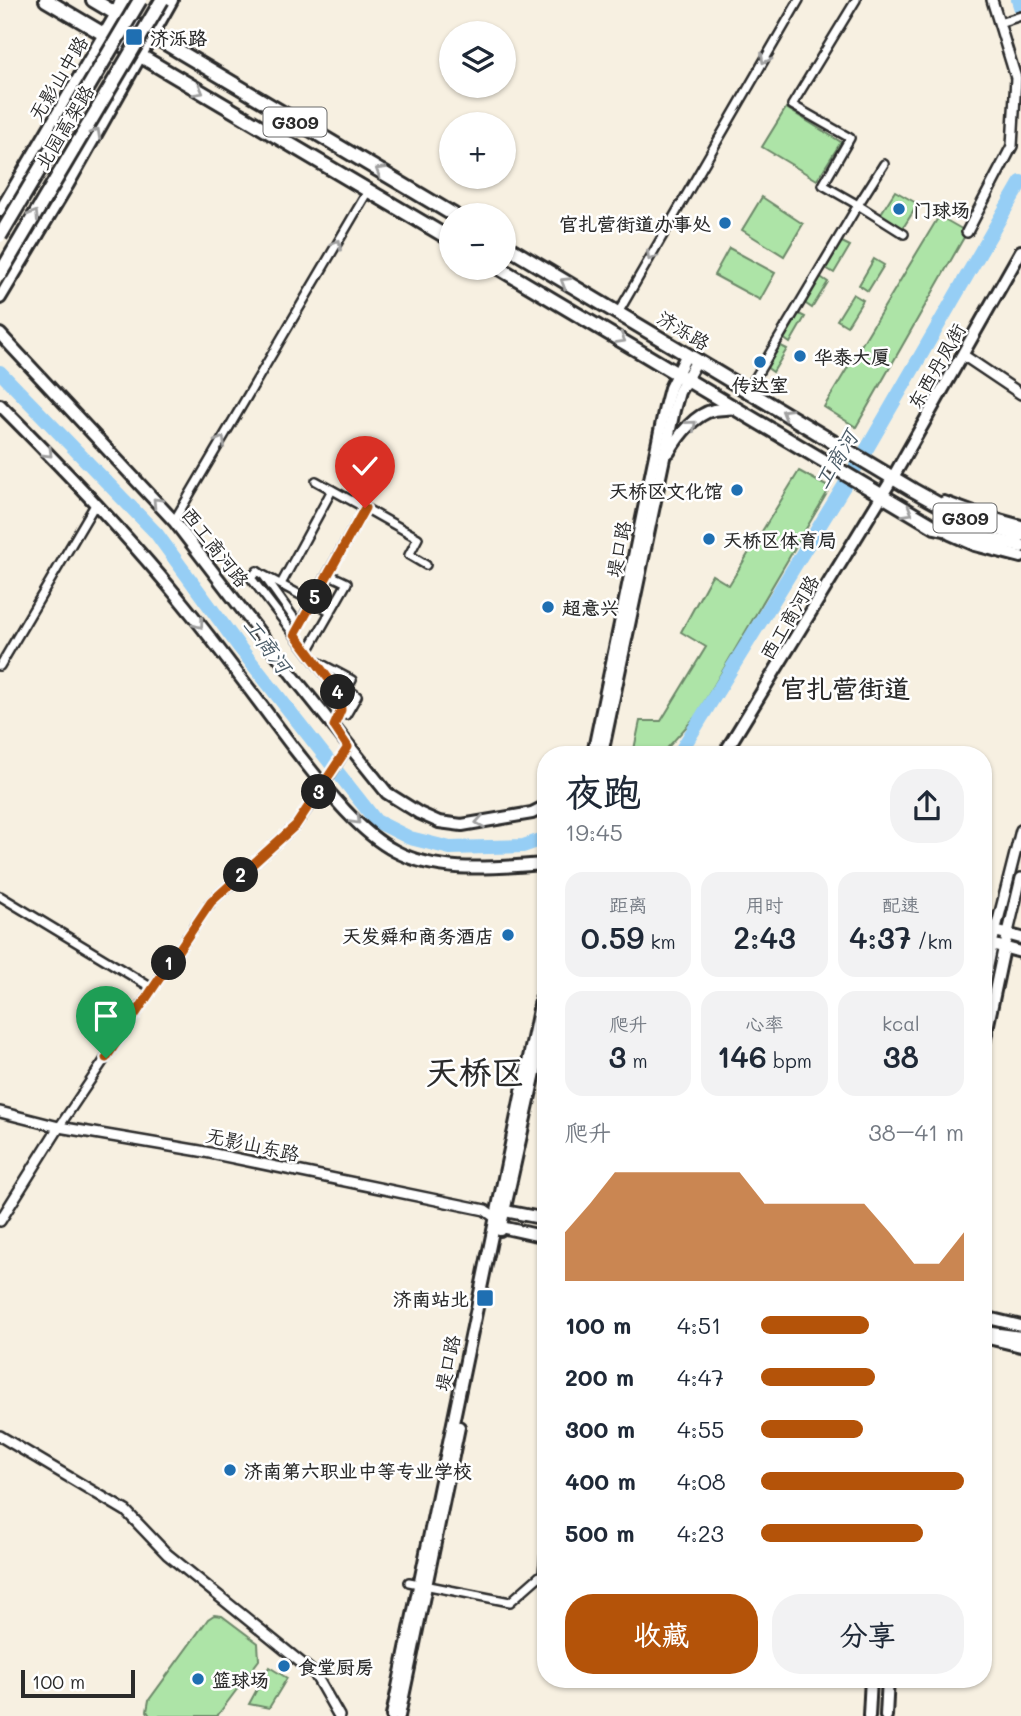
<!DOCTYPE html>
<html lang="zh">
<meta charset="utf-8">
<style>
:root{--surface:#fff;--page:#f2f2f3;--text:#1f2937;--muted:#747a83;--accent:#b45309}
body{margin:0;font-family:Mali,"LXGW WenKai TC",sans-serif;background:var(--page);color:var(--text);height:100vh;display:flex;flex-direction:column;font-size:26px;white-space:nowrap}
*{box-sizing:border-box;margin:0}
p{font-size:23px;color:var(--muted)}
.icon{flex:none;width:38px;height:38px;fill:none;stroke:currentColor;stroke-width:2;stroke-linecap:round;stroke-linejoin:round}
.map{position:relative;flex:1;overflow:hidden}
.panel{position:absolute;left:537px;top:746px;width:455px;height:942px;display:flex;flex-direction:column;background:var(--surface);border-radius:28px;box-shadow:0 2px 5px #0004}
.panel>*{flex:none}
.controls{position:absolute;left:439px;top:21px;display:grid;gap:14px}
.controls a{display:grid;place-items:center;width:77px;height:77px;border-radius:50%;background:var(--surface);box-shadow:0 2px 5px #0004;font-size:35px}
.scale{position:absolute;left:21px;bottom:18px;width:114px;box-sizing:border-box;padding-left:7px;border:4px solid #2b2b2b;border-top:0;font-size:19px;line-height:24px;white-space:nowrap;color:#2b2b2b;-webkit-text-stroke:5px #fff;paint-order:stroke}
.pin{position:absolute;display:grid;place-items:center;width:60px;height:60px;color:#fff;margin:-72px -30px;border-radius:50% 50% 50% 0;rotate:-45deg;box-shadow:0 0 7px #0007}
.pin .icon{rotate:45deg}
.km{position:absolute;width:35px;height:35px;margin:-18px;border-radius:50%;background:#222;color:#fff;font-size:19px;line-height:35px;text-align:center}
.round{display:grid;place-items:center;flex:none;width:74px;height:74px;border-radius:28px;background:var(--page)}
.summary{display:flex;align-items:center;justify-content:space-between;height:119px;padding:0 28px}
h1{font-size:38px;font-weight:600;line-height:52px}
.metrics{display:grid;grid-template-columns:repeat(3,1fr);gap:10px;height:119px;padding:7px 28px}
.metrics div{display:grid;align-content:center;border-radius:18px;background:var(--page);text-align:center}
.metrics b{font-size:30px;font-weight:600}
.metrics small{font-size:19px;font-weight:400}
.metrics p{font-size:19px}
.chart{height:196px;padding:14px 28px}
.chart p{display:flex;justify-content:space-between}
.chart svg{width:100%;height:126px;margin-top:7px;fill:var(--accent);opacity:.7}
.cta{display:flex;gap:14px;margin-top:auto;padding:14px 28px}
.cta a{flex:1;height:80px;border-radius:28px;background:var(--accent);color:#fff;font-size:28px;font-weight:600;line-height:80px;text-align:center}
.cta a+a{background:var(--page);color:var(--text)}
ul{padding:0 28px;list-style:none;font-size:23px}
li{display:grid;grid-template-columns:112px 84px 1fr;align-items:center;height:52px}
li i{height:18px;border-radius:9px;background:var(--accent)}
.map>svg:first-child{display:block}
</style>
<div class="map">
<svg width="1021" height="1716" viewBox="0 0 1021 1716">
<rect width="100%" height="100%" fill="#f7f0e1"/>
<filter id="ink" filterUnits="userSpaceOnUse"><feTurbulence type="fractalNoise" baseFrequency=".0143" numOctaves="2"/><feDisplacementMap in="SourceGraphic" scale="14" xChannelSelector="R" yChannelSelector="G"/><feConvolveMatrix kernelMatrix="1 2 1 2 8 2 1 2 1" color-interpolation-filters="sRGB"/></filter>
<g filter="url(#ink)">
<g fill="#ade4a7" stroke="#6c8869" stroke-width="2">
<polygon points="786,108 841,142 817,180 762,147"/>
<polygon points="895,191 918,204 903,228 880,215"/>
<polygon points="762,197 803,224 784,256 742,230"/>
<polygon points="939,216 967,232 856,427 824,407"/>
<polygon points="840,241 850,246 834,273 824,267"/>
<polygon points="729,248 775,273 760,300 714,275"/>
<polygon points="874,259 884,265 868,291 859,285"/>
<polygon points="819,276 828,282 812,308 803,302"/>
<polygon points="853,294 863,300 847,326 837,320"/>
<polygon points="797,313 805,317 790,343 783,338"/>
<polygon points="779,345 787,349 773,372 766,367"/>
<polygon points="799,471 830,488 696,716 662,754 633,754 640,721 661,721 706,647 681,632 712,575 729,585"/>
<polygon points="214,1615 222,1616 258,1643 259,1660 217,1716 150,1716 147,1711 149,1700 208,1619"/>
<polygon points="269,1667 287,1678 269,1708 249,1704"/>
</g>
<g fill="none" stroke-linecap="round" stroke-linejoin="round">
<polyline stroke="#6b8da4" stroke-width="2.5" points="321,1676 344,1716"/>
<g stroke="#96cef5" stroke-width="14">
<polyline points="1018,0 1021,9"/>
<polyline points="0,372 156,533 240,648 376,821 410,838 450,848 523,846 546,838"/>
<polyline points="679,754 865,452 1021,182"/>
</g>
<defs>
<g id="minor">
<polyline points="999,23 1021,16"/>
<polyline points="884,164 858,205 904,234"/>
<polyline points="618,313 799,0"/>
<polyline points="748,390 858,205 823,185 850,138 792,105 856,0"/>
<polyline points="316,481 365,508"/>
<polyline points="174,521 368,191"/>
<polyline points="265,576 330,611"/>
<polyline points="281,584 332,490"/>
<polyline points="308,651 347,583 328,574"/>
<polyline points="318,662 352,680 347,688 357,696 346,715 340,712"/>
<polyline points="0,666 96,503"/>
<polyline points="334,726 341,710 340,694 251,578 257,571 264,576 299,625 365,508 418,538 409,555 426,565"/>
<polyline points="0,896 152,988"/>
<polyline points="59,1127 211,902 296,825 324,785"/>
<polyline points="409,1582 510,1602 543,1573 546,1545"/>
</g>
<g id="tertiary">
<polyline points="967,232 1012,146 1016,78 992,0"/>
<polyline points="963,355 1021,394"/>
<polyline points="1006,941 1021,878"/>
<polyline points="992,944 1021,830"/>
<polyline points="0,1112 59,1127 200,1151 485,1210 496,1218"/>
<polyline points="0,1221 59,1127"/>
<polyline points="0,1436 126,1511 167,1554 315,1674 339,1716"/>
</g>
<g id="secondary">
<polyline points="0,334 174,521 293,676 387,793 419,813 439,822 462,825 532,813 546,806"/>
<path d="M 0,405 C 61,466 121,528 176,595 C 217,644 254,696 292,746 C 320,781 355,830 395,851 C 440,875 497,867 546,864"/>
<polyline points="724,754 892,479 1021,251"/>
<polyline points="984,942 1021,952"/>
<polyline points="984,983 992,944"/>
<polyline points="984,1043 1004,948"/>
<polyline points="984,1332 1021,1337"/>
<polyline points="869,1716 871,1678"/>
<polyline points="886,1716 888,1678"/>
</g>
<g id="primary">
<polyline points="116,14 127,8 132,0"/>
<polyline points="0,211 116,14 121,0"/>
<polyline points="0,298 67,186 172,0"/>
<path d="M 669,452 C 678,436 695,414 714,410 C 721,409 729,409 736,408"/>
<polyline points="944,502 974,513 1021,526"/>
<polyline points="950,534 975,545 1021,557"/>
<polyline points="593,754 665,407 670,388 687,354"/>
<polyline points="602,754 674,410 679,392 697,360"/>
<polyline points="984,928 1021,938"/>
<polyline points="546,1219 505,1211 496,1218 501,1227 546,1237"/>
<polyline points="500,1230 546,1023"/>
<polyline points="984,1317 1021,1326"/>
<polyline points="984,1337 1021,1346"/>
<polyline points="392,1716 546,976"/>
<polyline points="399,1716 459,1427"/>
</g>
<g id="trunk">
<polyline points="46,0 452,240"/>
<polyline points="93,0 454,215"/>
<polyline points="504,245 913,490 969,521 1021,535"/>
<polyline points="499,268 935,527 1021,546"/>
</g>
</defs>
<use href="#minor" stroke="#2b2b2b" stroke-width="12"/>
<use href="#tertiary" stroke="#2b2b2b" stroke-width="14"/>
<use href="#secondary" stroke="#2b2b2b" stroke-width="16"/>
<use href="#primary" stroke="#2b2b2b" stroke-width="16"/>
<use href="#trunk" stroke="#2b2b2b" stroke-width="18"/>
<use href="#minor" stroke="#fff" stroke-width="7"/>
<use href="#tertiary" stroke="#fff" stroke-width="9"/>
<use href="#secondary" stroke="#fff" stroke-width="10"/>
<use href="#primary" stroke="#fff" stroke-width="10"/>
<use href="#trunk" stroke="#fff" stroke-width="12"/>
<defs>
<polyline id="minor-bridge" points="324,785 348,747"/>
<g id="trunk-bridge">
<polyline points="0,236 140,0"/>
<polyline points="0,274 162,0"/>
</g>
</defs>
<use href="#minor-bridge" stroke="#2b2b2b" stroke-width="12" stroke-linecap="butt"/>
<use href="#trunk-bridge" stroke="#2b2b2b" stroke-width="18" stroke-linecap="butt"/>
<use href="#minor-bridge" stroke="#fff" stroke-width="7"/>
<use href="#trunk-bridge" stroke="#fff" stroke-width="12"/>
</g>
<defs><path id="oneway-chevron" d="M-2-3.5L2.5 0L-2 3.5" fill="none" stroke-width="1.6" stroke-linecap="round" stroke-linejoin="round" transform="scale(1.75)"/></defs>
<g stroke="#a0a0a0">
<use href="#oneway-chevron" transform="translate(765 59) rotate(120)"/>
<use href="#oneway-chevron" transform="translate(199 91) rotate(30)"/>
<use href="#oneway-chevron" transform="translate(96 133) rotate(-61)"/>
<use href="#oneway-chevron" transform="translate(380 171) rotate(-149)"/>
<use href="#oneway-chevron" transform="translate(34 215) rotate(-59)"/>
<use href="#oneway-chevron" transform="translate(337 244) rotate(-60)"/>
<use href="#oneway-chevron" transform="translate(651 256) rotate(120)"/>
<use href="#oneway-chevron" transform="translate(565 282) rotate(-149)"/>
<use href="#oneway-chevron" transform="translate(621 339) rotate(30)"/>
<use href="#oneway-chevron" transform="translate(786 413) rotate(-149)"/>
<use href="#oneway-chevron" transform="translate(692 425) rotate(-41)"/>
<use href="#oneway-chevron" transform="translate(221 441) rotate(-60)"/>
<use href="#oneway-chevron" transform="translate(48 453) rotate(45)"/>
<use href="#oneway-chevron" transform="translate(157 502) rotate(-133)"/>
<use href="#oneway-chevron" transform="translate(908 512) rotate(30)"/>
<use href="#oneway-chevron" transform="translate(199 624) rotate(53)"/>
<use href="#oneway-chevron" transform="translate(356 820) rotate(47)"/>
<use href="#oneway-chevron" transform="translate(480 822) rotate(170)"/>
</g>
</g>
<g fill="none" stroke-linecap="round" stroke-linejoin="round" filter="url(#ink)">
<defs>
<polyline id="route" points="106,1058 211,902 296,825 348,747 334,726 341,710 340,694 295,634 365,508"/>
</defs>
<use href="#route" stroke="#fff" stroke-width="14"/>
<use href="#route" stroke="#b45309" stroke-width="9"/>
</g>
<g fill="#1f6fb2" stroke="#fff" stroke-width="2.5">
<rect x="125" y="28" width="18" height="18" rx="3.5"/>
<circle cx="899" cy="209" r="7"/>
<circle cx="725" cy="223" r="7"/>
<circle cx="800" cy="356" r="7"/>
<circle cx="760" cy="362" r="7"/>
<circle cx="737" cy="490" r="7"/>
<circle cx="709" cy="539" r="7"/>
<circle cx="548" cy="607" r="7"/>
<circle cx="508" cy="935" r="7"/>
<rect x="476" y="1289" width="18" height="18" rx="3.5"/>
<circle cx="230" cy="1470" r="7"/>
<circle cx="284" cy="1666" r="7"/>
<circle cx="198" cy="1679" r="7"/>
</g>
<g text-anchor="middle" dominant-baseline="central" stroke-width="5" stroke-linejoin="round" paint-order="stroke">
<g fill="#fff" stroke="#6b6b6b" stroke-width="2">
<rect x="263.5" y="107.5" width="63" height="29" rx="5"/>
<rect x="933.5" y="503.5" width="63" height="29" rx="5"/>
</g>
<g font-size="18" font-weight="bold" fill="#2b2b2b">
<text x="295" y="122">G309</text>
<text x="965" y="518">G309</text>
</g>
<g font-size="19" font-weight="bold" fill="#2b2b2b" stroke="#fff" text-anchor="start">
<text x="150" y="37">济泺路</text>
<text x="913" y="209">门球场</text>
<text x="711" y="223" text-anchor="end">官扎营街道办事处</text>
<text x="814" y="356">华泰大厦</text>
<text x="760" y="384" text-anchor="middle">传达室</text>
<text x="723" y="490" text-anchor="end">天桥区文化馆</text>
<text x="723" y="539">天桥区体育局</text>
<text x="562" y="607">超意兴</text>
<text x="494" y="935" text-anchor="end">天发舜和商务酒店</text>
<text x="469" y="1298" text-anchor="end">济南站北</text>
<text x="244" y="1470">济南第六职业中等专业学校</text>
<text x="298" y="1666">食堂厨房</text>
<text x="212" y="1679">篮球场</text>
</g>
<g font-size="19" fill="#2b2b2b" stroke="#fff">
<text transform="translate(58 78) rotate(-59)">无影山中路</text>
<text transform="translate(64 127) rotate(-59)">北园高架路</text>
<text transform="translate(684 330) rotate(31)">济泺路</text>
<text transform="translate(936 366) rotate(-60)">东西丹凤街</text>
<text transform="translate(216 547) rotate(52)">西工商河路</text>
<text transform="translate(618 549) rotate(-79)">堤口路</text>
<text transform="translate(789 617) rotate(-59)">西工商河路</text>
<text transform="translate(253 1144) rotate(12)">无影山东路</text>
<text transform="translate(447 1363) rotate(-78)">堤口路</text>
</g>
<g font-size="21" font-style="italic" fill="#4b5c68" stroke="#fff">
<text transform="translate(835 459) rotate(-59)">工商河</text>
<text transform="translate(268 645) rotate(53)">工商河</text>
</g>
<g font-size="26" font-weight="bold" fill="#2b2b2b" stroke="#fff">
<text x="845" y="688">官扎营街道</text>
</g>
<g font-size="33" font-weight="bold" fill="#2b2b2b" stroke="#fff">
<text x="475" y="1070">天桥区</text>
</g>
</g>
</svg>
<div class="controls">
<a><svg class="icon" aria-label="layers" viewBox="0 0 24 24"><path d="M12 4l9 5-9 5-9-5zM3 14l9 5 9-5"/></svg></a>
<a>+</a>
<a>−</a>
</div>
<div class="scale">100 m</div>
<div class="pin" style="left:106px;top:1058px;background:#1e9e55"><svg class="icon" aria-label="arrive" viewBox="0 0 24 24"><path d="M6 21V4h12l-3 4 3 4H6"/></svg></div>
<div class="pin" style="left:365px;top:508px;background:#d93025"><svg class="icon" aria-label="check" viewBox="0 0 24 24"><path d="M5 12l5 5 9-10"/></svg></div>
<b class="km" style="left:169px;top:963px">1</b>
<b class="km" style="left:241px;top:875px">2</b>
<b class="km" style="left:319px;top:792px">3</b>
<b class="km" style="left:338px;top:692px">4</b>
<b class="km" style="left:315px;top:597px">5</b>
<section class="panel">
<div class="summary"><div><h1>夜跑</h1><p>19:45</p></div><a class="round"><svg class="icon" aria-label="share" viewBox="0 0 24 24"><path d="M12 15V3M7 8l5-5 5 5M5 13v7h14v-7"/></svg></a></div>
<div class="metrics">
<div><p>距离</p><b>0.59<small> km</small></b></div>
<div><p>用时</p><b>2:43</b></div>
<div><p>配速</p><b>4:37<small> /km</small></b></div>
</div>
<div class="metrics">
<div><p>爬升</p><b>3<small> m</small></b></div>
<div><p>心率</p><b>146<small> bpm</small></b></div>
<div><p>kcal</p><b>38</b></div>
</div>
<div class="chart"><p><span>爬升</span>38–41 m</p>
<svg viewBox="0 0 160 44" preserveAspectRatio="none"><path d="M0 44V27L10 17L20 6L30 6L40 6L50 6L60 6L70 6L80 17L90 17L100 17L110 17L120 17L130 27L140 38L150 38L160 27V44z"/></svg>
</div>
<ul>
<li><b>100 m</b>4:51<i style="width:53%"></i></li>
<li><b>200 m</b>4:47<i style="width:56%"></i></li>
<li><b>300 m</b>4:55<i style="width:50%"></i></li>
<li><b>400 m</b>4:08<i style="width:100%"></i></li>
<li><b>500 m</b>4:23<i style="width:80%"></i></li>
</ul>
<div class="cta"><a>收藏</a><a>分享</a></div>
</section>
</div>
